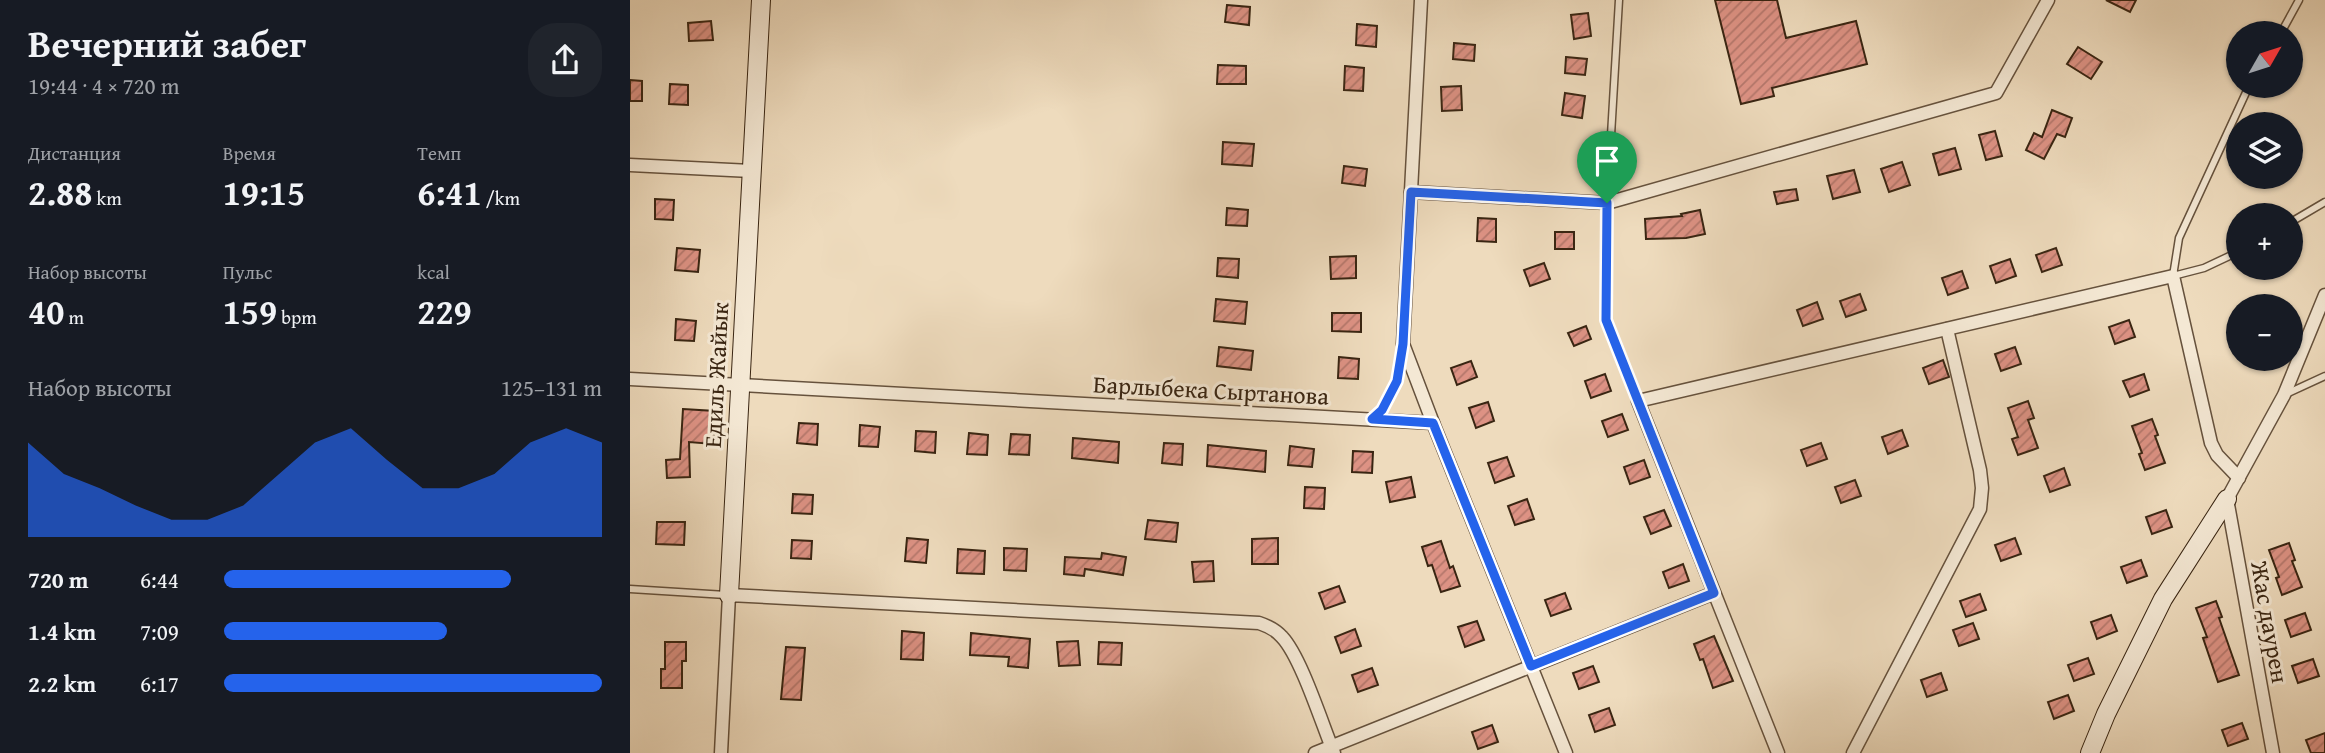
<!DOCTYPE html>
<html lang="ru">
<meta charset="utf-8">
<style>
:root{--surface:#171b24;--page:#20242c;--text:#f1f3f6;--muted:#9ea1a6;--accent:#2563eb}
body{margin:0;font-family:"Gentium Book Plus",serif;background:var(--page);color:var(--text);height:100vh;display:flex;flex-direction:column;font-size:26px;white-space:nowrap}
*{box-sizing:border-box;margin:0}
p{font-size:23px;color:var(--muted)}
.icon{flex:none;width:38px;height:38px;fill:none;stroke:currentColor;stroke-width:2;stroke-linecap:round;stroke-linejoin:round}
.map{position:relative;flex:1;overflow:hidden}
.details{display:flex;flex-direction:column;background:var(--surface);width:630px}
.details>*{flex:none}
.needle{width:46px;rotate:51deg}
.tools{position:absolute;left:1596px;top:21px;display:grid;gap:14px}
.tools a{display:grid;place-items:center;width:77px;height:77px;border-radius:50%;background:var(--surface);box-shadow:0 2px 5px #0004;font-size:35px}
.pin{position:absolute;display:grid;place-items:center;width:60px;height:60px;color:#fff;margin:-72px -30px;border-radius:50% 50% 50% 0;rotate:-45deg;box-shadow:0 0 7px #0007}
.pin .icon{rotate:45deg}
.round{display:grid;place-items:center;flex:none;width:74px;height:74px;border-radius:28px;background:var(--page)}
.summary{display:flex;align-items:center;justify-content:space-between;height:119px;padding:0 28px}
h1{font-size:38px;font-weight:600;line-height:52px}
.stats{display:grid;grid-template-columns:repeat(3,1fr);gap:10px;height:119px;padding:7px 28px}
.stats div{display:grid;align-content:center}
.stats b{font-size:35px;font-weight:600}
.stats small{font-size:19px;font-weight:400}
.stats p{font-size:19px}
.chart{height:196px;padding:14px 28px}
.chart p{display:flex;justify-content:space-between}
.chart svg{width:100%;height:126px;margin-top:7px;fill:var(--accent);opacity:.7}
ul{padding:0 28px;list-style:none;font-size:23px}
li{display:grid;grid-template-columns:112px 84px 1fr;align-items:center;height:52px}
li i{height:18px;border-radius:9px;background:var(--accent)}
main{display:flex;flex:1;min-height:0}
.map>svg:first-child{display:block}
</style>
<main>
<section class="details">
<div class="summary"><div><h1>Вечерний забег</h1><p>19:44 · 4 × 720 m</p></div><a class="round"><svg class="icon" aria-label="share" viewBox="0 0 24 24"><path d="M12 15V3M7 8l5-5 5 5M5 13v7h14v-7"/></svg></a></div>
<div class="stats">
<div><p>Дистанция</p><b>2.88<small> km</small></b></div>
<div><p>Время</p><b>19:15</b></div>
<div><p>Темп</p><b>6:41<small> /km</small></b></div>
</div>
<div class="stats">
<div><p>Набор высоты</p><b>40<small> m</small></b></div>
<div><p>Пульс</p><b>159<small> bpm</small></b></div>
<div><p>kcal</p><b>229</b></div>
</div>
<div class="chart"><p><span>Набор высоты</span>125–131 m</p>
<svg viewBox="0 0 160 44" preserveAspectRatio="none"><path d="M0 44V11L10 22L20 27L30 33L40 38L50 38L60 33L70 22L80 11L90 6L100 17L110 27L120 27L130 22L140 11L150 6L160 11V44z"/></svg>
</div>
<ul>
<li><b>720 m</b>6:44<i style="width:76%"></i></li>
<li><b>1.4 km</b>7:09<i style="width:59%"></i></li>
<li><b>2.2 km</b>6:17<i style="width:100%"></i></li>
</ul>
</section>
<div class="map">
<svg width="1695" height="753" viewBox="0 0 1695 753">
<defs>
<pattern id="building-hatch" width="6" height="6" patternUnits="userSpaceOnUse" patternTransform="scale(1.75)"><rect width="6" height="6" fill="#dd9284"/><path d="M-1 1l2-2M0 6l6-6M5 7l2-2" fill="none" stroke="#b4776b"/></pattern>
</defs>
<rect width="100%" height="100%" fill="#eedbbd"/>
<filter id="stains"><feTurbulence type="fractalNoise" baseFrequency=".00286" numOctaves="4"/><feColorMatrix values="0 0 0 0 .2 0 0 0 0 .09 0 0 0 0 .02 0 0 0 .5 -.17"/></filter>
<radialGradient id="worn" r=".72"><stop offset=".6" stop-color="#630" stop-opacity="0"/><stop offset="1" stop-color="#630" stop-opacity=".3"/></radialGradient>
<g fill="url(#building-hatch)" stroke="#392512" stroke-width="2">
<polygon points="1085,0 1147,0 1156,38 1226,21 1237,64 1142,88 1144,96 1111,104"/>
<polygon points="1476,0 1506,0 1500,12"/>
<polygon points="597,5 620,7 619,25 595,22"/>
<polygon points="958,13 961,36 944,39 941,15"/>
<polygon points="81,21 83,40 59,41 58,23"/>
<polygon points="727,24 747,26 746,47 726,45"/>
<polygon points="824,43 845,45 844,61 823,59"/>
<polygon points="1448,47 1472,62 1461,79 1437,64"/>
<polygon points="936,57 957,59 955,75 935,73"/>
<polygon points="588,65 616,66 616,84 587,84"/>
<polygon points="715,66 734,68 733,91 714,90"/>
<polygon points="0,80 12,81 12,101 0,101"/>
<polygon points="40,84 58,85 58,105 39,104"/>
<polygon points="831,86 832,110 812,111 811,87"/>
<polygon points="935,93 955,96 952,118 932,115"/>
<polygon points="1422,110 1442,118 1435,137 1427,134 1414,159 1396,150 1404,133 1412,137"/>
<polygon points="1365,131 1372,156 1356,160 1349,135"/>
<polygon points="593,142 624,144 622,166 592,164"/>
<polygon points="1325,148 1331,169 1309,175 1303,154"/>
<polygon points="1272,162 1280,185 1259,192 1251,169"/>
<polygon points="714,166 737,169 735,186 712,183"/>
<polygon points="1224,170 1230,192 1203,199 1197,176"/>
<polygon points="1166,189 1168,200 1147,204 1144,192"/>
<polygon points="25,199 44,200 43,220 25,219"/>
<polygon points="597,208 618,210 617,226 596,225"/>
<polygon points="1070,210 1075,234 1056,238 1016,239 1015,219 1052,216 1051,214"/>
<polygon points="848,218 866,219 866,242 847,241"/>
<rect x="925" y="232" width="19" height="17"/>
<polygon points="47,248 70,250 68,272 45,270"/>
<polygon points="1426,248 1432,265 1412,272 1406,255"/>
<polygon points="726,256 726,278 701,279 700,257"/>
<polygon points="588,258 609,259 608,278 587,276"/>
<polygon points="1380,259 1386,276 1366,283 1360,266"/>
<polygon points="914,263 920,279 900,286 894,270"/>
<polygon points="1332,271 1338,288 1318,295 1312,278"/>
<polygon points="1230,294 1236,310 1216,317 1210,301"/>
<polygon points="586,299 617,302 615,324 584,321"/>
<polygon points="1187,302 1193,319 1173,326 1167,310"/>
<polygon points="702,313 731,313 731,332 702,331"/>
<polygon points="46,319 66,321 64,341 45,340"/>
<polygon points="1499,320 1505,337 1485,344 1479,327"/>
<polygon points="956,326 961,339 944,346 938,333"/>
<polygon points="589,347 623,351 621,370 587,366"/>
<polygon points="1385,347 1391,364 1371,371 1365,354"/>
<polygon points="709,357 729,359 728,379 708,378"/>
<polygon points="1313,360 1319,377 1299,384 1293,368"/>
<polygon points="841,361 847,377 827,385 821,368"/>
<polygon points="975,374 981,391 961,398 955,381"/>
<polygon points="1514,374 1519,390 1500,397 1493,381"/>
<polygon points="1398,401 1404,418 1398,420 1408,448 1388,455 1382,439 1388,437 1378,408"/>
<polygon points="858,402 864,421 846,428 839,408"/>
<polygon points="53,409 85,411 83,444 59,442 60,477 37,478 36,460 50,459"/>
<polygon points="992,414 998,430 978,437 972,421"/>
<polygon points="1522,419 1528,435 1525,436 1535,463 1515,470 1509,454 1512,453 1502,426"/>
<polygon points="169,423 188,424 187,445 167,443"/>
<polygon points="230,425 250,427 248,447 229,446"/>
<polygon points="1272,430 1278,446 1258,454 1252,437"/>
<polygon points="286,431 306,432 305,453 285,451"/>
<polygon points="339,433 358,435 357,455 337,454"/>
<polygon points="381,434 400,435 399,455 379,454"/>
<polygon points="443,438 489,442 488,463 442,458"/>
<polygon points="534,443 553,444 552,465 532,463"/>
<polygon points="1191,443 1197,459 1177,466 1171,450"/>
<polygon points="578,445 636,451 635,472 577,466"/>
<polygon points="660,446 684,449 682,467 658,465"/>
<polygon points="723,451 743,452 742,473 722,472"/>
<polygon points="877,457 884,476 865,483 858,463"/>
<polygon points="1014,460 1020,477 1000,484 994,467"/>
<polygon points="1434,468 1440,485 1420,492 1414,476"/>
<polygon points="781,477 785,497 760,502 756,482"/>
<polygon points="1225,480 1231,496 1211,503 1205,487"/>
<polygon points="675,487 695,488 694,509 674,508"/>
<polygon points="163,494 183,495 182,514 162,513"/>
<polygon points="897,499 904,519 885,525 878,506"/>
<polygon points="1034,510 1041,526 1021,534 1014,517"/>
<polygon points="1536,510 1542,527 1522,534 1516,517"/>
<polygon points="518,520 548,523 546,542 515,539"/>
<polygon points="27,522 55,522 54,545 26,544"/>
<polygon points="277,538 298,540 296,563 275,561"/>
<polygon points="648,538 648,564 622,564 622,539"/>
<polygon points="1385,538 1391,554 1371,561 1365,545"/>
<polygon points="162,540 182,541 181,559 161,558"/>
<polygon points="811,541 820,568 823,566 830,586 811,592 802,565 798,566 792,547"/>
<polygon points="1659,543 1665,560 1662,561 1672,587 1652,595 1646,578 1649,577 1639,550"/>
<polygon points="374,548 397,549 396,571 374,570"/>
<polygon points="328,549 355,551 354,574 327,573"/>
<polygon points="472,553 496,557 493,575 455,569 454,576 434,574 435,557 471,559"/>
<polygon points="1511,560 1517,576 1497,583 1491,567"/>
<polygon points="583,561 584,581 564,582 562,562"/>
<polygon points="1053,564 1059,581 1039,588 1033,572"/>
<polygon points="709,586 715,602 695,609 689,593"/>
<polygon points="935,593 941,609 921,616 915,600"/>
<polygon points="1350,594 1356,610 1336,617 1330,601"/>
<polygon points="1586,601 1592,617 1589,618 1609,675 1588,682 1573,638 1577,637 1566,608"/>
<polygon points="1675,613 1681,630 1661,637 1655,620"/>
<polygon points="1481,615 1487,631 1467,639 1461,622"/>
<polygon points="847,621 854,640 835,647 828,627"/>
<polygon points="1343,623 1349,639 1329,646 1323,630"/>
<polygon points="725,629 731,646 711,653 705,637"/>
<polygon points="272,631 294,633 293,660 271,659"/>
<polygon points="341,633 400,639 398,668 378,666 379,657 340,655"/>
<polygon points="1084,636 1103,681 1083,688 1073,659 1070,660 1064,644"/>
<polygon points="448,641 450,665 429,666 427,642"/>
<polygon points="35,642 56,642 56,661 52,661 52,688 31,688 31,669 35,669"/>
<polygon points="469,642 492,643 491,665 468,664"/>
<polygon points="156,647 175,648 171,700 151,699"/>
<polygon points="1458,658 1464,674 1444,681 1438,665"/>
<polygon points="1683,659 1689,676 1668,683 1662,666"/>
<polygon points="963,666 969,682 949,689 943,673"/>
<polygon points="742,668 748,685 728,692 722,675"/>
<polygon points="1311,673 1317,690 1297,697 1291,680"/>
<polygon points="1438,695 1444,711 1424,719 1418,702"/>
<polygon points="979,708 985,725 965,732 959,715"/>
<polygon points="1612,723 1618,739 1598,746 1592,730"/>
<polygon points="862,725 868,742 848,749 842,732"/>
<polygon points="1695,733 1695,753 1681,753 1676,740"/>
</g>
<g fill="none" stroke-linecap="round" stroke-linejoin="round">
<defs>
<g id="lane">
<polyline points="989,0 977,203 976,320 1008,401"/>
<polyline points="1651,33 1669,0"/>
<polyline points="1661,222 1695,202"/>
<polyline points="1608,252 1574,268 1543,276 1549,238 1619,86"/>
<polyline points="1656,394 1695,376"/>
<path d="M 743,418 C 765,400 768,376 772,350"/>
<polyline points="0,589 96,595"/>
</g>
<g id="street">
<polyline points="791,0 773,344 803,423"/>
<polyline points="0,165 121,171"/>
<polyline points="781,192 977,203 1366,93 1418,0"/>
<polyline points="0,379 803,423 936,753"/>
<path d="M 91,753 L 99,595 L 629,623 C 638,626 646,630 652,637 C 671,657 692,724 704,753"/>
<polyline points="685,753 1084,593"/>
<polyline points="1148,753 1008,401 1543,276 1581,443 1587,455 1609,478"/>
<polyline points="1223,753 1350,509 1352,488 1350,470 1317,329"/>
<polyline points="1643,753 1597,499 1654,395 1695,295"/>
</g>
<g id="secondary">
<polyline points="99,595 131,0"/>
<polyline points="1460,753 1476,714 1533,599 1597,499"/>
</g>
</defs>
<use href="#lane" stroke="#66523d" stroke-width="9"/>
<use href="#street" stroke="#66523d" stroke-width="15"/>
<use href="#secondary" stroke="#392512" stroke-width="20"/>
<use href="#lane" stroke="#f4e8d4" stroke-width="6"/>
<use href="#street" stroke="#f4e8d4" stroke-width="12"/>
<use href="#secondary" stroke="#f4e8d4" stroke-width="18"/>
</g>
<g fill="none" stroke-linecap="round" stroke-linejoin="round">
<defs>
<polygon id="route" points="781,192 977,203 976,320 1084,593 901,666 803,423 742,419 752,410 767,381 773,344"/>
</defs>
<use href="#route" stroke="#fff" stroke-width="14"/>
<use href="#route" stroke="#2563eb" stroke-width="9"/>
</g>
<g text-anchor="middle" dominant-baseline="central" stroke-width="6" stroke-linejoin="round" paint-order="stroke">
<g font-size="24" fill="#392512" stroke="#f4e8d4">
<text transform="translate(86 375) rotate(-87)">Едиль Жайык</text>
<text transform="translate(581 390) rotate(3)">Барлыбека Сыртанова</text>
<text transform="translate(1640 622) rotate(80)">Жас даурен</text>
</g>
</g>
<rect width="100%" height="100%" filter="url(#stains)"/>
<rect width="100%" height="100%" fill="url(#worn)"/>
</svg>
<div class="tools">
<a><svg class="needle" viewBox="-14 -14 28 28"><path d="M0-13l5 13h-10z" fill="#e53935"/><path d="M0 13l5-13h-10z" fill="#9ea1a6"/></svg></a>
<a><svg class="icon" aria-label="layers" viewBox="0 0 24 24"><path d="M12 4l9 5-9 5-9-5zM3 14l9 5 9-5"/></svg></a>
<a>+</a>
<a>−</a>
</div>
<div class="pin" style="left:977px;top:203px;background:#1e9e55"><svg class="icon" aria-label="arrive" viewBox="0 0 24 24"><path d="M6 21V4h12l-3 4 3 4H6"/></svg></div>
</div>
</main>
